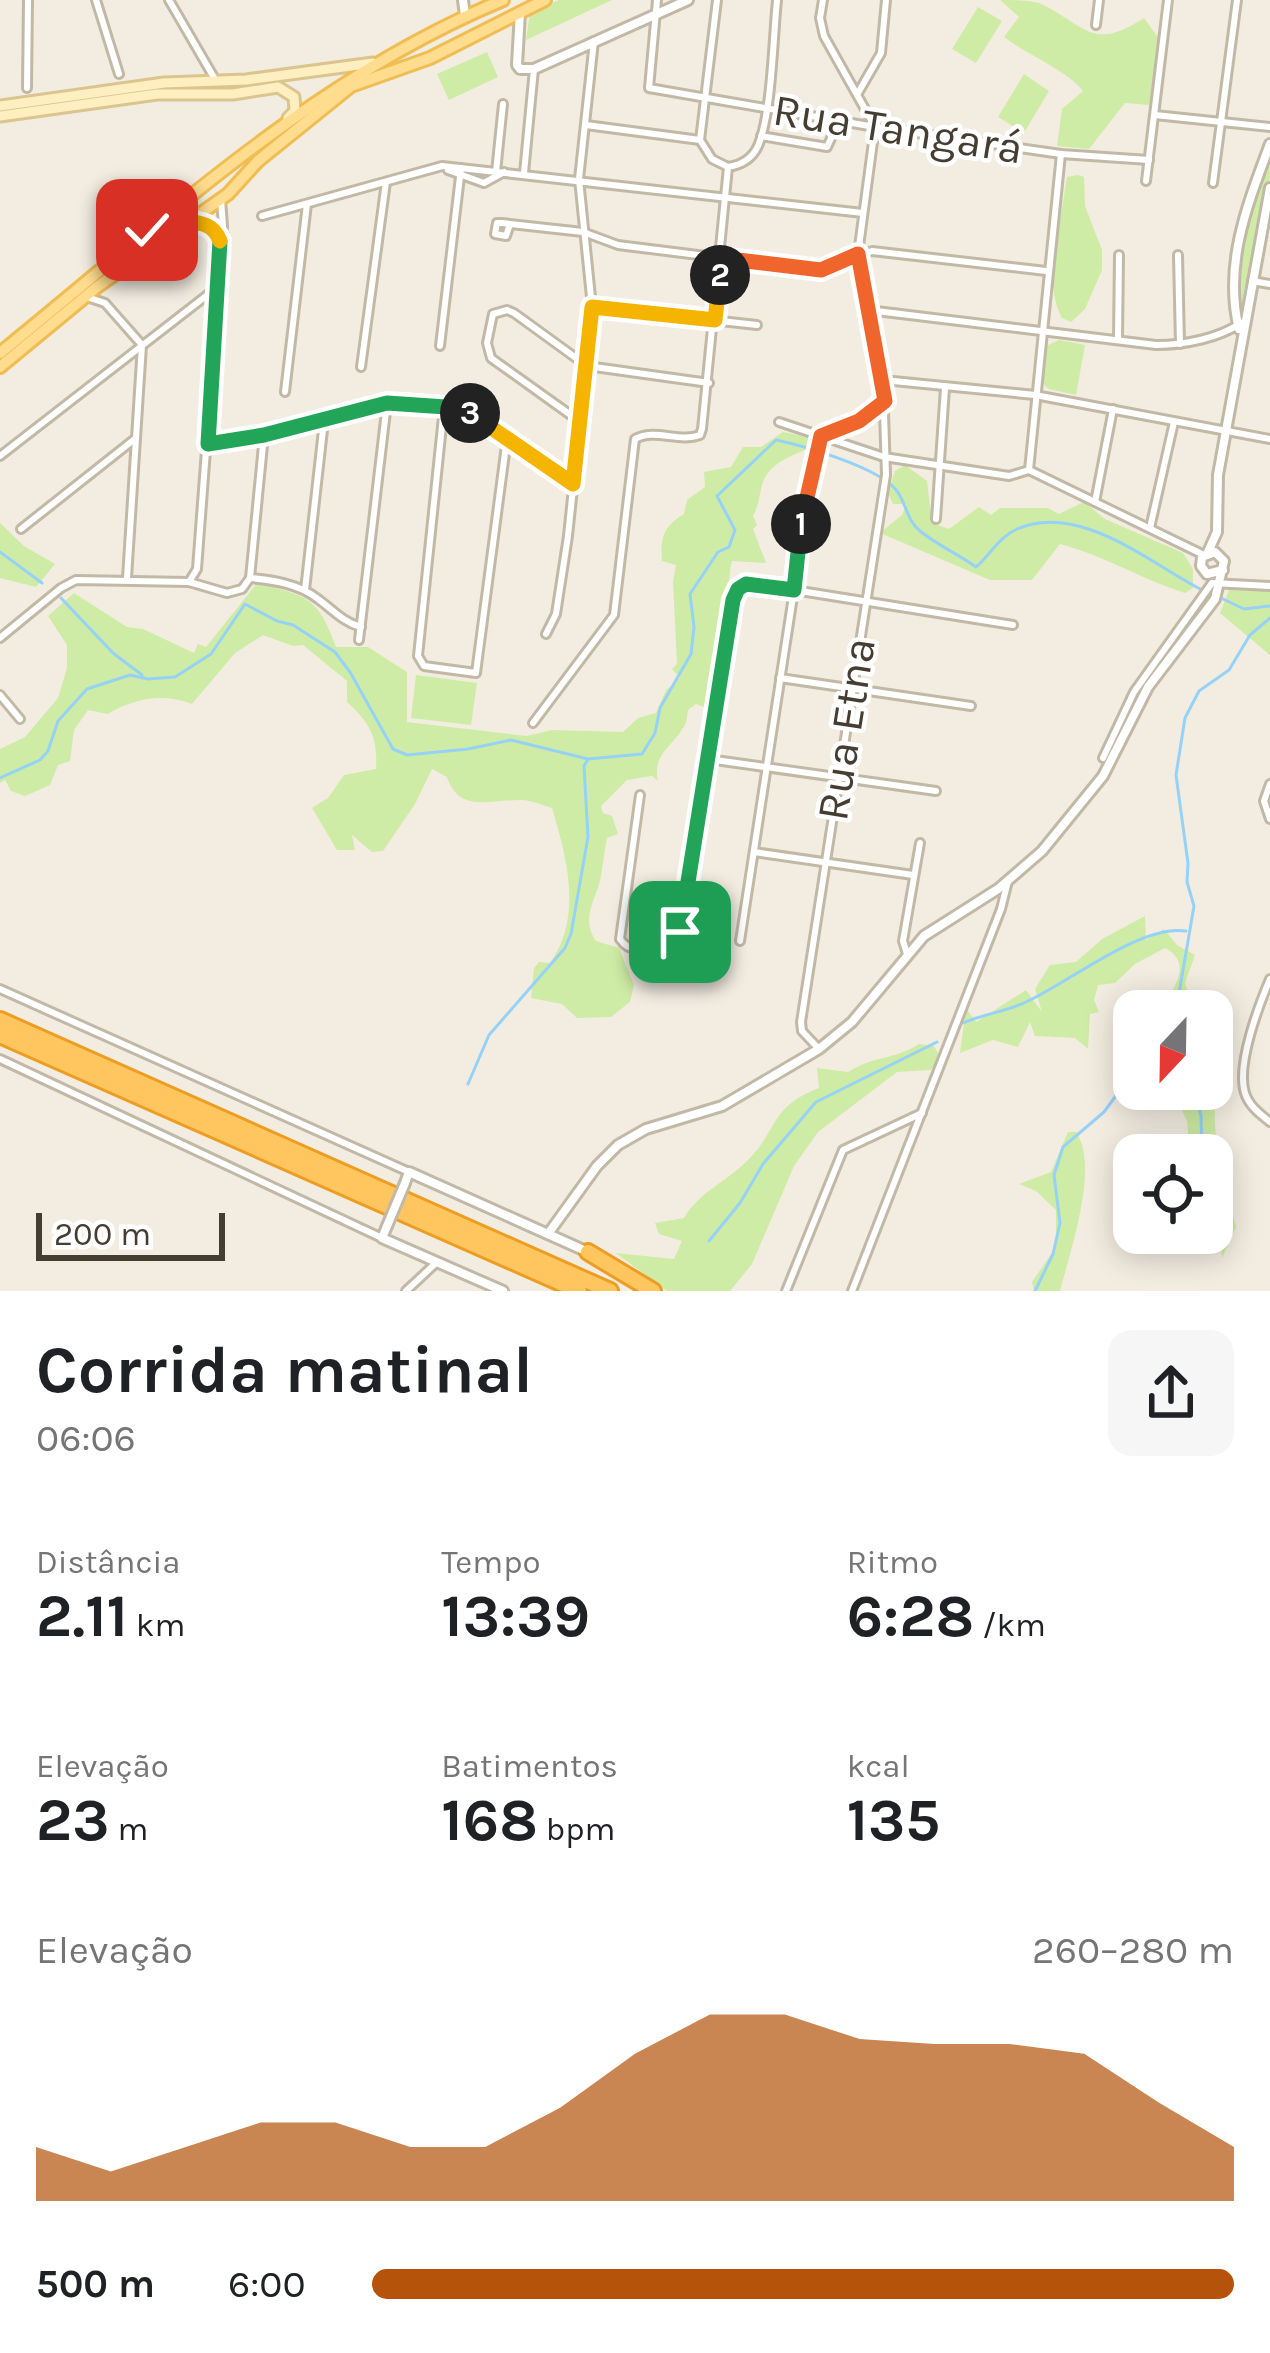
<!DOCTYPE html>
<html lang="pt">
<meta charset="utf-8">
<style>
:root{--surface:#fff;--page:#f6f6f6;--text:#202124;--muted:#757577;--accent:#b45309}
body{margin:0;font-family:Karla,sans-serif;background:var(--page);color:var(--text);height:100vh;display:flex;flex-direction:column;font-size:45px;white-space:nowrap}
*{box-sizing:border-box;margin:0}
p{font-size:39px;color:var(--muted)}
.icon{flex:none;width:66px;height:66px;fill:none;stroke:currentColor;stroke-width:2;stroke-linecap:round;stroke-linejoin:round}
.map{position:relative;height:1291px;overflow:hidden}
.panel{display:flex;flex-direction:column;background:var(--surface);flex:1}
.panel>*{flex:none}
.needle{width:78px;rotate:202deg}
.fabs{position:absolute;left:1113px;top:990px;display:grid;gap:24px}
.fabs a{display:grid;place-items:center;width:120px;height:120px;border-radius:24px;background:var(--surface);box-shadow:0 6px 30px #0003;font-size:60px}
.scale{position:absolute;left:36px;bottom:30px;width:189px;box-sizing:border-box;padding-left:12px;border:6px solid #453d32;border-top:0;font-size:33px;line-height:42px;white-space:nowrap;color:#453d32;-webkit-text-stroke:9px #fff;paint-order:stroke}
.pin{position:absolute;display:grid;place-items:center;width:102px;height:102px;color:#fff;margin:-51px;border-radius:24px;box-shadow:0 6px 18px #0006}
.km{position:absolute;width:60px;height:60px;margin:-30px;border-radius:50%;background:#222;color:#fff;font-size:33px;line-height:60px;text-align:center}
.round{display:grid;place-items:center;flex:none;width:126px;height:126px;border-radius:24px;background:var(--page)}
.headline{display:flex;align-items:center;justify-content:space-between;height:204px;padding:0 36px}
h1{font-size:66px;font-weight:700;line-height:90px}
.metrics{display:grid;grid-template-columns:repeat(3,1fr);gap:18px;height:204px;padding:12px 36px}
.metrics div{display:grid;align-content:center}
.metrics b{font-size:60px;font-weight:700}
.metrics small{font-size:33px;font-weight:400}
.metrics p{font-size:33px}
.chart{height:336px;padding:24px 36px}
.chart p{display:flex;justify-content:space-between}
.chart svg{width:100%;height:216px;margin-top:12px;fill:var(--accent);opacity:.7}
ul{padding:0 36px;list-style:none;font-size:39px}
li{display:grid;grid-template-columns:192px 144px 1fr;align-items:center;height:90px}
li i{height:30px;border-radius:15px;background:var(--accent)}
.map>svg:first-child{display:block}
</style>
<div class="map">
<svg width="1270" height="1291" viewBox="0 0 1270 1291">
<rect width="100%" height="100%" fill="#f3ede1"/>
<g fill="#ceeca5">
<polygon points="559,0 612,0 526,40 530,12"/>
<path d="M 1000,0 C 1013,0 1028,0 1039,3 C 1085,24 1091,53 1144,18 L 1159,39 L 1149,105 L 1125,103 L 1089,149 L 1057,146 L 1062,109 L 1083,91 C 1068,71 1026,54 1004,37 L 1019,17 Z"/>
<polygon points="978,7 1002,21 976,63 952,49"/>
<polygon points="487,52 498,77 449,100 437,74"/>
<polygon points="1024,74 1049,91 1024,133 998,117"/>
<polygon points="1270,150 1270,176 1241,316 1242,231"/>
<path d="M 1078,175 L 1084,177 L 1085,206 L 1102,250 L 1102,270 L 1085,309 L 1071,322 L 1062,318 C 1041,279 1061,229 1065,188 L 1067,177 Z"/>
<polygon points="1059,340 1085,345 1076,395 1049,389 1043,384 1046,346"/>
<path d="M 783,432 L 808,437 L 812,447 C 793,455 768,463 762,485 C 759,497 759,505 753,516 L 757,525 L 753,529 L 766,563 L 732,561 C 726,583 733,600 732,621 C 730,654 720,679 704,707 L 696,704 L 688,710 C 687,716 687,723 683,728 C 671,748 652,755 658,781 L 652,776 L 627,780 L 601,806 L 603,813 L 612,816 L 618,834 L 607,838 C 604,852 603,867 600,881 C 594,903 581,919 596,941 L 619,948 L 634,985 L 630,1002 L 611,1017 L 577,1018 L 562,1004 L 531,998 L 534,968 L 539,962 L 550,963 C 583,916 567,859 552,808 C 542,805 533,801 523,800 C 491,799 459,814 447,777 L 432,769 L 415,804 L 383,851 L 372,852 L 352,835 L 355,850 L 337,850 L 312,808 L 328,798 L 344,775 L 376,769 C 378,737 370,723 347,702 L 347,681 L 303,645 L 293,646 L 263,635 L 235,653 L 192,704 C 163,693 135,698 108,714 L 88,710 L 74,730 L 70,761 L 58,765 L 50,785 L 25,796 L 11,791 L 5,780 L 0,783 L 0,749 L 25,737 L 58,698 L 67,668 L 67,645 L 48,616 L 74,593 L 127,627 L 143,629 L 194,653 L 198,644 L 206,647 L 258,582 C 308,598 318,596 336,647 L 368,647 L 407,672 L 407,722 L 527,736 L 552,730 L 623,732 L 638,718 L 656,713 L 666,690 L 680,678 L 672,669 L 677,664 L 673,582 L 676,565 L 662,561 C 660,537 664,526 684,514 L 687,500 L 705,487 L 704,472 L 731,467 L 743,447 L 761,447 Z"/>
<path d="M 905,465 L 927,481 L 932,523 L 949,529 L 979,507 L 991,515 L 1000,508 L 1048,508 L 1059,514 L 1084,502 L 1105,519 L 1183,553 L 1193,569 L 1193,588 L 1185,593 C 1141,579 1103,555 1060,544 L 1032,580 L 990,580 L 880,533 L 902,515 L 907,504 L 893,504 L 888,493 L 895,471 Z"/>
<polygon points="0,523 24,546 55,564 36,587 0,578"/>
<polygon points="1229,590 1270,591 1270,655 1220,613"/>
<polygon points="416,675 477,683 471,725 411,718"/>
<path d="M 1145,916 L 1146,940 L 1164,929 L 1177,945 L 1195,955 L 1185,983 L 1195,1011 L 1159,1011 C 1172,991 1195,964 1165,948 L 1135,964 L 1115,983 L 1098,985 L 1094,1000 L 1099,1012 L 1090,1014 L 1088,1049 L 1075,1038 L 1035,1036 L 1030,1022 L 1018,1047 L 993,1040 L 960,1053 L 966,1008 L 976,1022 L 1026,990 L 1042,1012 L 1035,989 L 1050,965 L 1076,962 L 1102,939 Z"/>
<path d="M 919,1044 L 934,1046 L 940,1057 L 931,1070 L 897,1072 L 818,1132 L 794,1166 L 752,1264 L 730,1291 L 667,1291 L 616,1253 L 674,1259 L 682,1241 L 659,1234 L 655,1223 L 684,1218 C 699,1192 726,1182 747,1161 C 778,1131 769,1107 819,1088 L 817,1068 L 848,1072 C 877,1054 892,1061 919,1044 Z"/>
<path d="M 1212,1057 C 1221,1081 1214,1099 1215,1123 C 1216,1158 1227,1194 1236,1227 L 1222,1258 L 1219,1228 L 1212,1212 L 1212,1155 L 1190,1155 L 1187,1121 L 1172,1089 L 1212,1089 Z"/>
<path d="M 1068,1132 L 1076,1132 C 1100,1166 1070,1252 1060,1291 L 1034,1291 L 1032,1282 L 1056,1247 L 1056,1210 L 1036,1191 L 1019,1184 L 1051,1172 Z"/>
</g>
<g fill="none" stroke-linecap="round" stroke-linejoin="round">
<g stroke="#96d2f7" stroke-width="3">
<polyline points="0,552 42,583"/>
<polyline points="61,598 113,653 142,675"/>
<polyline points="1221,598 1244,609 1270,606"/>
<path d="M 0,778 L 40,760 L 48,751 L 58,721 L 87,689 L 130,675 L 148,679 L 175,677 L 211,654 L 245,604 L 277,621 L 293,625 L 335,652 L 350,672 L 393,749 L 407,755 L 468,749 L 511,740 L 588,759 L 642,754 L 655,733 L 660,708 L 691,654 L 694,627 L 690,594 L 718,552 L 729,547 L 735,530 L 717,496 L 776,440 C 805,446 880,468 897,491 C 907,505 906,519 920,531 C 937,545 958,554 976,567 C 990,555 999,537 1017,529 C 1081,501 1153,566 1206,592"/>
<polyline points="1176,1011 1194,906 1187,882 1188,863 1176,775 1185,718 1199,691 1229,670 1250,635 1270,618"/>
<path d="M 963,1023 C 983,1014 1006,1012 1026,1002 C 1067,984 1140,924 1186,931"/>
<polyline points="468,1084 489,1035 565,948 571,934 588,837 584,766 587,761"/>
<polyline points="1194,1089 1201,1116 1202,1155"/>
<polyline points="1212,1187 1215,1195"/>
<polyline points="709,1241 740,1203 763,1164 816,1102 937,1042"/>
<polyline points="1035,1291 1053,1254 1060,1223 1054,1175 1063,1147 1104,1112 1134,1071"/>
</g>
<defs>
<g id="minor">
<polyline points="96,0 119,74"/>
<polyline points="169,0 216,81"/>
<polyline points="657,0 649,88 875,127 1061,154 1149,160"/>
<polyline points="717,0 700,140 712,159 728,167"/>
<polyline points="1096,25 1099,0"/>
<polyline points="27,88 28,0"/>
<polyline points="858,93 881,53 886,0"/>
<polyline points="1155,115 1270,127"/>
<polyline points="586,125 700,140"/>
<polyline points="761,136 827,147 839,121"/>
<path d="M 728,167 C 741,165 752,159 758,146 C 772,113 773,38 777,0"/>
<polyline points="448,170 484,183 504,172"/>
<polyline points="496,172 503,104"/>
<polyline points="524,173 534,69"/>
<polyline points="1146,181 1168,0"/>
<polyline points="1213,183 1237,0"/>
<polyline points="262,216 442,166 863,213"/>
<polyline points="190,222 207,224 221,242"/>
<polyline points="510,224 506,236 495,234 497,223 502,223 583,232 618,245 810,269 821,270 872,251 1046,271"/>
<polyline points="1178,255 1180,344"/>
<polyline points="1252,281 1270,284"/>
<polyline points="87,297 105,303 142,345 127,578"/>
<polyline points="593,307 757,325"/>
<path d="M 868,310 L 1156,345 C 1185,345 1219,338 1241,323"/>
<polyline points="1118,340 1119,255"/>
<polyline points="440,346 461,168"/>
<polyline points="361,367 386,182"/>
<polyline points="883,380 1035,395 1270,439"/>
<polyline points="285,392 307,204"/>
<polyline points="444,407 418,656 424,666 476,673 507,438"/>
<polyline points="579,421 491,358 487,343 493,314 507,310 514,313 587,366 709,383"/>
<polyline points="779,422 884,457 1009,476 1029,470 1204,555"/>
<path d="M 208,444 C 278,438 408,382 468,412 L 573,484"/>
<polyline points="0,456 215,289"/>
<polyline points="1029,470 1061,154"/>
<polyline points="1095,502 1113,409"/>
<polyline points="936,519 945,388"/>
<polyline points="1150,528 1174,422"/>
<polyline points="21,529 136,438"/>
<polyline points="250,578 264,435"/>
<polyline points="189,582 197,569 223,226 221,200"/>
<polyline points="305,590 324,421"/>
<polyline points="546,634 556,614 568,536 592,307 579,179 594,41"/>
<path d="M 0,638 L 61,588 L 76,580 L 189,582 L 227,593 L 242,589 L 250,578 C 273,580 299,584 318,599 C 333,610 343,622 361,627"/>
<polyline points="359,640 387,403"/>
<polyline points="780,678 971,706"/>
<polyline points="0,695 20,719"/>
<path d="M 533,723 L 614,615 L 635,439 C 655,428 679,443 700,435 L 702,429 L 728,167"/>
<polyline points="1103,758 1134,692 1212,583 1270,586"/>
<polyline points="708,759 936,791"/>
<polyline points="1270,784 1264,801 1270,819"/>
<path d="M 640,795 L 620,939 C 631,956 652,949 670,946 L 679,932 L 733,600 L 740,586 L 794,590 L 1013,625"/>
<polyline points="754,852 913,875"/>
<polyline points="740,941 794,590 804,498 817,444 821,435 859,421 885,401"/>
<polyline points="907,954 903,941 920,843"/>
<path d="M 1270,979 C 1259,1005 1236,1065 1245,1093 C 1249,1106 1260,1114 1270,1122"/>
<polyline points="0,989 409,1172"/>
<polyline points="819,1049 802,1031 801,1022 886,475 883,380 875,359 858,254 875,127 824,36 820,18 823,0"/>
<polyline points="0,1059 382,1238"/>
<polyline points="406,1291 437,1262"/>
<polyline points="786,1291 843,1150 922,1113"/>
<polyline points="852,1291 1001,909 1008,881"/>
</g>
<g id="tertiary">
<polyline points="463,0 465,15"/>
<polyline points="520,12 517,65 520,69 534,69 688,0"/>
<path d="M 1239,329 C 1223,264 1248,203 1270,144"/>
<polyline points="1208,552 1217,532 1218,475 1270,188"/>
<polyline points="405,1183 409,1172 588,1252"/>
<polyline points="387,1226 382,1238 503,1291"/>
<polyline points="548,1234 597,1166 618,1145 646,1129 722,1106 819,1049 852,1022 924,936 998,889 1042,851 1103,776 1148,687 1215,599 1224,561 1215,552 1202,557 1201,566 1207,574 1223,570"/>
</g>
<g id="secondary">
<polyline points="0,106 164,83 246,80 373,63"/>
<polyline points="0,116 157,94 233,94 278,87 294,97 295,111 288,118"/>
</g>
<g id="primary">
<path d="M 0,353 C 161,223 310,80 503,0"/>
<polyline points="0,367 97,287 228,194 258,161 351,86 430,58 545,0"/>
</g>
<g id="motorway">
<polyline points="0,1020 610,1291"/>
<polyline points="0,1035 579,1291"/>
<polyline points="588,1252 653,1291"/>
</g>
</defs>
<use href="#minor" stroke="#c2b8a6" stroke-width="12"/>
<use href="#tertiary" stroke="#c2b8a6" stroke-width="14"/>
<use href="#secondary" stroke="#dbc58e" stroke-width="15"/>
<use href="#primary" stroke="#f0bd53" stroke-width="16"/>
<use href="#motorway" stroke="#ed9d21" stroke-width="20"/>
<use href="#minor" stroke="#fff" stroke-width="6"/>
<use href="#tertiary" stroke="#fff" stroke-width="8"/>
<use href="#secondary" stroke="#ffeebf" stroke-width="9"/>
<use href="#primary" stroke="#ffdc8e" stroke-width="10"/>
<use href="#motorway" stroke="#ffc660" stroke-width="14"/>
<defs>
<polyline id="tertiary-bridge" points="387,1226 405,1183"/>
</defs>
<use href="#tertiary-bridge" stroke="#c2b8a6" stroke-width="14" stroke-linecap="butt"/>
<use href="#tertiary-bridge" stroke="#fff" stroke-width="8"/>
</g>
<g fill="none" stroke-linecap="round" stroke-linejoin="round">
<defs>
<polyline id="split-1" points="680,932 733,600 738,589 746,584 794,590 801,524"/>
<polyline id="split-2" points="720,275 721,258 821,270 858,254 885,401 859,421 821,436 801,524"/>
<polyline id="split-3" points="470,413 573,484 592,307 715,320 720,275"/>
<polyline id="split-4" points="220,241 208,444 264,435 387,403 461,408 470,413"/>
<path id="split-5" d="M 147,230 L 164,214 L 167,230 L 177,230 L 186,222 C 202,222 214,225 220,241"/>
</defs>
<use href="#split-1" stroke="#fff" stroke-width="24"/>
<use href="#split-2" stroke="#fff" stroke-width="24"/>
<use href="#split-3" stroke="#fff" stroke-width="24"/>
<use href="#split-4" stroke="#fff" stroke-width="24"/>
<use href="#split-5" stroke="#fff" stroke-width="24"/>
<use href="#split-1" stroke="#22a559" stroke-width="15"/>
<use href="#split-2" stroke="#f0652b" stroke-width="15"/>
<use href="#split-3" stroke="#f5b400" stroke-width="15"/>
<use href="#split-4" stroke="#22a559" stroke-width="15"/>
<use href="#split-5" stroke="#f5b400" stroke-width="15"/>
</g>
<g text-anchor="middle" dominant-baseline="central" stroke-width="9" stroke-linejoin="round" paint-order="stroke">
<g font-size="45" fill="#453d32" stroke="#fff">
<text transform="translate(898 129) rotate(9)">Rua Tangará</text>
<text transform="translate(846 729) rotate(-81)">Rua Etna</text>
</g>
</g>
</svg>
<div class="fabs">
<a><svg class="needle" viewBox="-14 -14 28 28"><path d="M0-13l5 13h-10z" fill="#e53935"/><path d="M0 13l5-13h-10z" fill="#757577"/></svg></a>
<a><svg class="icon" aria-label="locate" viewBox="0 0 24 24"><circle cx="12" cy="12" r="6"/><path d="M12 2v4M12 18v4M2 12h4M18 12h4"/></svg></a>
</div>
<div class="scale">200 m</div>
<div class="pin" style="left:680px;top:932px;background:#1e9e55"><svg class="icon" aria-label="arrive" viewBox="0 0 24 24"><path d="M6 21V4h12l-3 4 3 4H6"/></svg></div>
<div class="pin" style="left:147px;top:230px;background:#d93025"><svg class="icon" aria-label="check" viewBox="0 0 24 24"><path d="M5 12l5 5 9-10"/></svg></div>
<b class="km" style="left:801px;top:524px">1</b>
<b class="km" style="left:720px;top:275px">2</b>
<b class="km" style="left:470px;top:413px">3</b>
</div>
<section class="panel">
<div class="headline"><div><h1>Corrida matinal</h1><p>06:06</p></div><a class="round"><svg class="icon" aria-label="share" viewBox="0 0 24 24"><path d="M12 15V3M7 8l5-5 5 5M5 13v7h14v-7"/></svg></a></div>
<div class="metrics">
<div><p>Distância</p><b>2.11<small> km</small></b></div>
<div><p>Tempo</p><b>13:39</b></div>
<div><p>Ritmo</p><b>6:28<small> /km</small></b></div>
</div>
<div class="metrics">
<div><p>Elevação</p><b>23<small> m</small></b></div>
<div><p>Batimentos</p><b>168<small> bpm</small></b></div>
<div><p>kcal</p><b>135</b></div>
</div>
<div class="chart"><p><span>Elevação</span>260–280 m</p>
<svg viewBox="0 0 160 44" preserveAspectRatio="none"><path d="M0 44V33L10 38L20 33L30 28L40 28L50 33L60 33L70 25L80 14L90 6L100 6L110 11L120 12L130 12L140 14L150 24L160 33V44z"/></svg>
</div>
<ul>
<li><b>500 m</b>6:00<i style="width:100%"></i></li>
</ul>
</section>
